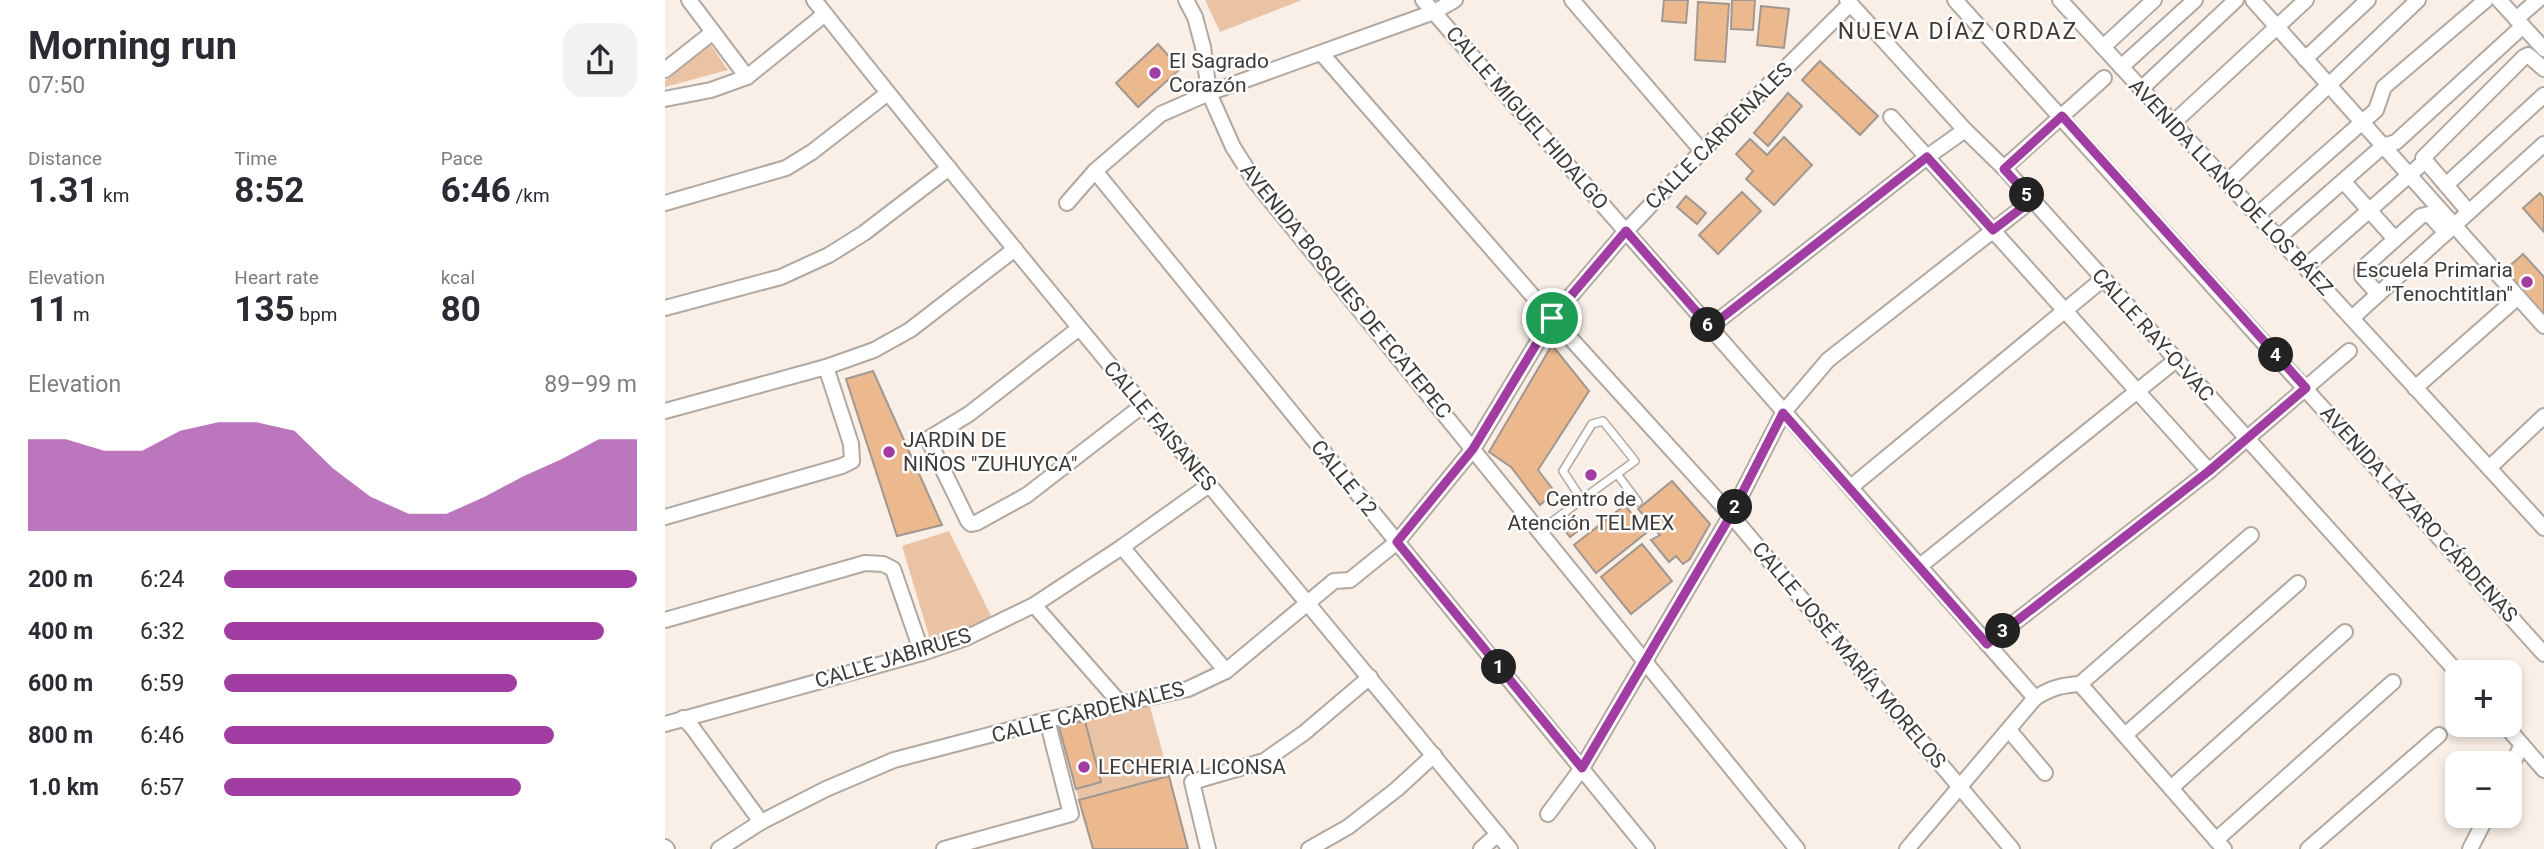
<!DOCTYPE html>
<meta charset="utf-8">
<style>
:root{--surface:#fff;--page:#f2f2f3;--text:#2b2b33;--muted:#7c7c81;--accent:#a13da2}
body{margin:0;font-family:Roboto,sans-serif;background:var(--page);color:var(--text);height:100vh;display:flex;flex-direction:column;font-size:26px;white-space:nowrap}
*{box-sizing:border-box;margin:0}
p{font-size:23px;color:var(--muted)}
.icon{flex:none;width:38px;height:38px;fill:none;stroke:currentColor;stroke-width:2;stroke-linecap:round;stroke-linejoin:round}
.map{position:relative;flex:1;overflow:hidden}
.drawer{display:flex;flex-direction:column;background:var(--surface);width:665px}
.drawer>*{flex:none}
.controls{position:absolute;left:1780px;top:660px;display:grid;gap:14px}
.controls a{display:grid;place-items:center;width:77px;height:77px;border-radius:14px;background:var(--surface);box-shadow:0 4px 10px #0003;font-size:35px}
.pin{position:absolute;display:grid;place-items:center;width:60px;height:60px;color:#fff;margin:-30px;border:4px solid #fff;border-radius:50%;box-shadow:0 2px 7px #0007}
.km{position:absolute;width:35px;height:35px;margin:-18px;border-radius:50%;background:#222;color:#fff;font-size:19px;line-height:35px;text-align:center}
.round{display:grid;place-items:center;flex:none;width:74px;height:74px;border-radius:21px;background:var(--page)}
.summary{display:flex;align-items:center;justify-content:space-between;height:119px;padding:0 28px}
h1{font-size:38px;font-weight:700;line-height:52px}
.metrics{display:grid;grid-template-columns:repeat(3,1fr);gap:10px;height:119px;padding:7px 28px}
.metrics div{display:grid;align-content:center}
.metrics b{font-size:35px;font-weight:700}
.metrics small{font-size:19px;font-weight:400}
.metrics p{font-size:19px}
.chart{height:196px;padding:14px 28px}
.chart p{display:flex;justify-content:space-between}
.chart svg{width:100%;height:126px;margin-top:7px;fill:var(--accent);opacity:.7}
ul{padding:0 28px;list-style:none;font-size:23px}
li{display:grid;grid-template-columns:112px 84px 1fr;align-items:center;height:52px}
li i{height:18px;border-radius:9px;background:var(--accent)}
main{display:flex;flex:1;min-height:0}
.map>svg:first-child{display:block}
</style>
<main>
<section class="drawer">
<div class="summary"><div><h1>Morning run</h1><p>07:50</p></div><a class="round"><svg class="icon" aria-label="share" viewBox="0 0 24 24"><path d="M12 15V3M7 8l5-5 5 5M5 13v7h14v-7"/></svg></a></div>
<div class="metrics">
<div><p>Distance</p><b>1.31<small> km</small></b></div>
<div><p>Time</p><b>8:52</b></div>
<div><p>Pace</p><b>6:46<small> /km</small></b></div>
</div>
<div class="metrics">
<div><p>Elevation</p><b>11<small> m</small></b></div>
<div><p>Heart rate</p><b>135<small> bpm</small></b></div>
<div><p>kcal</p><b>80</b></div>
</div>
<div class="chart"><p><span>Elevation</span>89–99 m</p>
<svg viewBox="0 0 160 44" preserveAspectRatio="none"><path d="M0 44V12L10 12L20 16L30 16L40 9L50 6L60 6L70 9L80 22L90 32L100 38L110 38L120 32L130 25L140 19L150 12L160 12V44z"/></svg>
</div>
<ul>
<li><b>200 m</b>6:24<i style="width:100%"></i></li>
<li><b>400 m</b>6:32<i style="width:92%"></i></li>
<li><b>600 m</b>6:59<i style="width:71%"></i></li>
<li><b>800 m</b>6:46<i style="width:80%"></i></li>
<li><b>1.0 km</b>6:57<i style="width:72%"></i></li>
</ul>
</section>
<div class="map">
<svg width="1879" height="849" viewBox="0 0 1879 849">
<rect width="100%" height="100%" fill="#f9efe7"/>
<g fill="#e9c3a4">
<polygon points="540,0 637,0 555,32"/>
<polygon points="45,44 63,70 0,87 0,81"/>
<polygon points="284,531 327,618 266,643 237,546"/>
<polygon points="484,703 504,776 414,800 411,789 436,782 420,721"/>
</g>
<g fill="#ecb88d" stroke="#a19891" stroke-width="2">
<polygon points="999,0 1023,0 1021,23 997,21"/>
<polygon points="1067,0 1090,0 1088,30 1066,29"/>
<polygon points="1033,2 1064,4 1060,62 1030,60"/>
<polygon points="1096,6 1124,9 1119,48 1092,45"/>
<polygon points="493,44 515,69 473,107 451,83"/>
<polygon points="1155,61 1213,116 1195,135 1137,80"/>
<polygon points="1123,93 1137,106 1103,146 1089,133"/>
<polygon points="1119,137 1147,165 1109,205 1081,179 1088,171 1071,154 1085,139 1102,155"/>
<polygon points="1077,192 1096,211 1053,254 1034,235"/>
<polygon points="1875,193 1879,198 1879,232 1858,208"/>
<polygon points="1021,196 1041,213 1032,224 1012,207"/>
<polygon points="1858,254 1879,277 1879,315 1840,270"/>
<polygon points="887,345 924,391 873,470 890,492 875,505 846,467 824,452"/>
<polygon points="208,371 277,525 232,536 181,379"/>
<polygon points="1007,481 1045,524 1025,559 1018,564 1011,556 1004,562 986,540 995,535 973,509"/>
<polygon points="960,505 981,533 931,573 909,545"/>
<polygon points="912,518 919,526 905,537 898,528"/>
<polygon points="977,544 1007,581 966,614 936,577"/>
<polygon points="420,721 436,782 411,789 394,727"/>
<polygon points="504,776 523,849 428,849 414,800"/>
</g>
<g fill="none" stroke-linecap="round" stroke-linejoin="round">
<defs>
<g id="lane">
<polyline points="952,474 973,502"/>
<path d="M 875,531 C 906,507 938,484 970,461 L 938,421 L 927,424 L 898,471 L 917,500"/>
</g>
<g id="street">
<polyline points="24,0 82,77"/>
<path d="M 149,0 C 376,287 614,566 845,849"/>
<polyline points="521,0 530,17 538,47 544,93 568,147 589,180 1132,849"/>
<polyline points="758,0 1370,698"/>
<polyline points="907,0 1037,151"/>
<polyline points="1182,0 1300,130 1339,168 1792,672"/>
<polyline points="1290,0 1879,654"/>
<polyline points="1395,0 1879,528"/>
<polyline points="1588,0 1879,326"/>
<polyline points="1834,0 1879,49"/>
<polyline points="1851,19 1873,0"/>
<polyline points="1438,47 1489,0"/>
<polyline points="657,54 887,318 1066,515 1347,849"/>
<polyline points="1640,59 1703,0"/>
<polyline points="1456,67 1530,0"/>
<polyline points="0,70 48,32"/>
<polyline points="1476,89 1571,0"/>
<polyline points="0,99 46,90 82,77 160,14"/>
<polyline points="1226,117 1544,471"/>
<polyline points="1508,123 1641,0"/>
<polyline points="1339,168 1439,78"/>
<polyline points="430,171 982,849"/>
<polyline points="1678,181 1730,239"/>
<polyline points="1562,182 1753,0"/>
<polyline points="1781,185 1879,95"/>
<polyline points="0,203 121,168 147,152 223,93"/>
<polyline points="402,203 430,171 496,114 544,93 769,12 790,0"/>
<polyline points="1804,212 1758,158 1859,57 1863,55 1879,69"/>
<polyline points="1592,215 1711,110 1719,87 1821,0"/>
<polyline points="1613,238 1718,146 1731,142 1858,26"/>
<polyline points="1640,267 1759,162"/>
<polyline points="1713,294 1697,276 1697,269 1756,216 1764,214 1781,233"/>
<polyline points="0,308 116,277 164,255 199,233 284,168"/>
<polyline points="1687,318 1879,144"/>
<polyline points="1045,327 1262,157 1300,130"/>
<polyline points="413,329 304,414 263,439 303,521 306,524 311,523 362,495 477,406"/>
<polyline points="1750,388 1853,297"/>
<polyline points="0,411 161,367 209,350 245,330 350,249"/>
<polyline points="1824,468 1879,416"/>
<polyline points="1186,487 1438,279"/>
<polyline points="0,517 177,466 187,461 186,444 161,367"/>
<polyline points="457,547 561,671"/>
<polyline points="1255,566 1511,360"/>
<polyline points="369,605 455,703"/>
<polyline points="0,620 200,563 218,564 228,569 257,653"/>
<polyline points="1322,644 1544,471 1684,351"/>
<polyline points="1415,684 1586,535"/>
<polyline points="1415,684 1559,849"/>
<polyline points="18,718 27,727 96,822"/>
<polyline points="0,724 257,653 301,638 369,605 457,547 544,485"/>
<polyline points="1839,724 1879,770"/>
<polyline points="1344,730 1380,773"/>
<polyline points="1460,735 1633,583"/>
<polyline points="1844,770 1857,745"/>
<polyline points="1506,788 1680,632"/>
<polyline points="883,814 917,768 1066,515 1118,413 1163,360 1367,200"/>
<polyline points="1551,840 1728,682"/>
<polyline points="0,847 2,849"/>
<polyline points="54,849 96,822 161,789 229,760 382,720 523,689 561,671 669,581 685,580 732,542 808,449 887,318 961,231 1037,151 1185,4"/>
<polyline points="279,849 406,814 382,720"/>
<polyline points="543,849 527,782 599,761 639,733 705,677"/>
<polyline points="644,849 683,827 732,789 769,755"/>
<polyline points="816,849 833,834"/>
<path d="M 1242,849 L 1370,698 C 1386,688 1397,685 1415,684"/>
<polyline points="1643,849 1774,735"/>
<polyline points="1805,849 1822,816"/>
</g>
</defs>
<use href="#lane" stroke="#b1a8a1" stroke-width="10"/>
<use href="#street" stroke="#b1a8a1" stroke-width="18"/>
<use href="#lane" stroke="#fff" stroke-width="7"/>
<use href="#street" stroke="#fff" stroke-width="14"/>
</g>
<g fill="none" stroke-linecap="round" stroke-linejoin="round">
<defs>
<polygon id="route" points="1397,116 1641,388 1544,471 1322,644 1118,413 1066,515 917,768 732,542 808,449 887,318 961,231 1045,327 1262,157 1328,230 1367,200 1339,169"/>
</defs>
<use href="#route" stroke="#fff" stroke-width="14"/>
<use href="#route" stroke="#a13da2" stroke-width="9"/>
</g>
<g fill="#a13da2" stroke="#fefefe" stroke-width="2.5">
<circle cx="490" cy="73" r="7"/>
<circle cx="1862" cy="282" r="7"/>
<circle cx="224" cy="452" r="7"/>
<circle cx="926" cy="475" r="7"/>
<circle cx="419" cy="767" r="7"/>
</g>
<g text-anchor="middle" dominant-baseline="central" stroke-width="5" stroke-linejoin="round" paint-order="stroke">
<g font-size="21" fill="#3e3a37" stroke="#fefefe" text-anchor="start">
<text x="504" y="61">El Sagrado<tspan x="504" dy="24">Corazón</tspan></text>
<text x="1848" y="270" text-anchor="end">Escuela Primaria<tspan x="1848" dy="24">"Tenochtitlan"</tspan></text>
<text x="238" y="440">JARDIN DE<tspan x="238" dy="24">NIÑOS "ZUHUYCA"</tspan></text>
<text x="926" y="499" text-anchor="middle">Centro de<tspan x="926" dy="24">Atención TELMEX</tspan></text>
<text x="433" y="767">LECHERIA LICONSA</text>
</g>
<g font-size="21" fill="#3e3a37" stroke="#fefefe">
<text transform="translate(862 118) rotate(49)">CALLE MIGUEL HIDALGO</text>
<text transform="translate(1054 136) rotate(-45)">CALLE CARDENALES</text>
<text transform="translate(1566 187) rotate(47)">AVENIDA LLANO DE LOS BÁEZ</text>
<text transform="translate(681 291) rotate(51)">AVENIDA BOSQUES DE ECATEPEC</text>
<text transform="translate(1488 335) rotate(48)">CALLE RAY-O-VAC</text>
<text transform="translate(495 426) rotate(50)">CALLE FAISANES</text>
<text transform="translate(679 478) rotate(51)">CALLE 12</text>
<text transform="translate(1754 514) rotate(48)">AVENIDA LÁZARO CÁRDENAS</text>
<text transform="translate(1184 655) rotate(50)">CALLE JOSÉ MARÍA MORELOS</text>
<text transform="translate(228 658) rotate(-17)">CALLE JABIRUES</text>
<text transform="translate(423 712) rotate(-14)">CALLE CARDENALES</text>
</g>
<g font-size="23" letter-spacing="2" fill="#413933" stroke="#fefefe">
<text x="1293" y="31">NUEVA DÍAZ ORDAZ</text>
</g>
</g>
</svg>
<div class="controls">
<a>+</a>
<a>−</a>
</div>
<div class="pin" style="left:887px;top:318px;background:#1e9e55"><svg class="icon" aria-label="arrive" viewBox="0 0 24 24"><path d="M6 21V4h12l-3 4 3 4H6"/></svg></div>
<b class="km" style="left:834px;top:667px">1</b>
<b class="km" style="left:1070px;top:507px">2</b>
<b class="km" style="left:1338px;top:631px">3</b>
<b class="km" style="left:1611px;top:355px">4</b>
<b class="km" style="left:1362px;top:195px">5</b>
<b class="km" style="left:1043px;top:325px">6</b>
</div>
</main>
